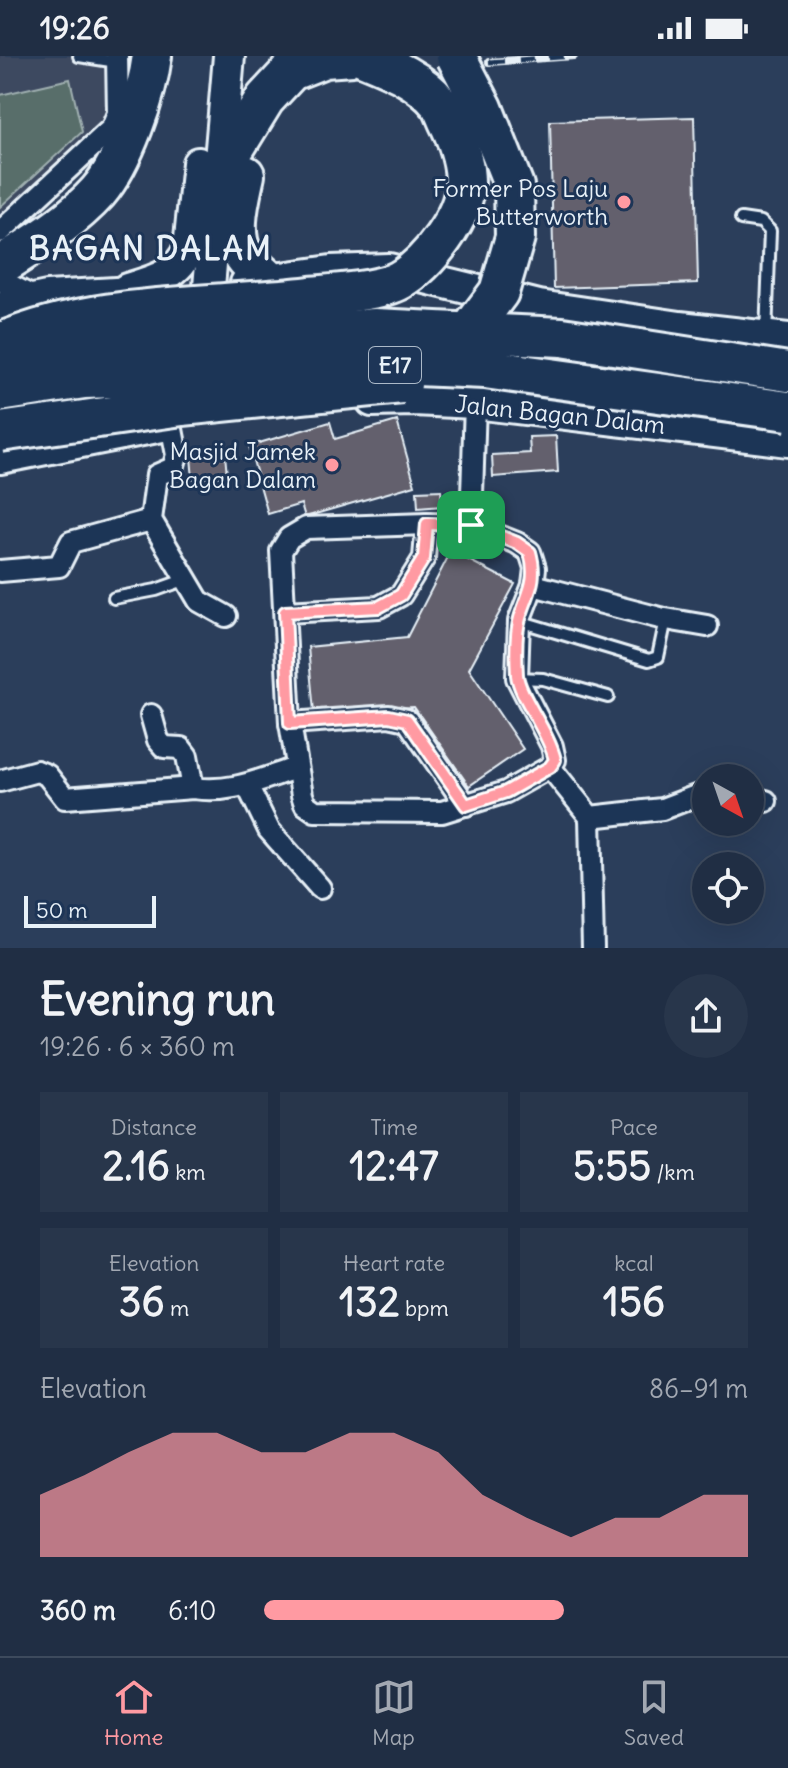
<!DOCTYPE html>
<meta charset="utf-8">
<style>
:root{--surface:#202e44;--page:#28364b;--text:#f1f3f6;--muted:#a2a8b2;--line:#3d4a5d;--accent:#ff9aa2}
body{margin:0;font-family:Delius,sans-serif;background:var(--page);color:var(--text);height:100vh;display:flex;flex-direction:column;font-size:30px;white-space:nowrap}
*{box-sizing:border-box;margin:0}
p{font-size:26px;color:var(--muted)}
.icon{flex:none;width:44px;height:44px;fill:none;stroke:currentColor;stroke-width:2;stroke-linecap:round;stroke-linejoin:round}
.map{position:relative;height:892px;overflow:hidden}
.panel{display:flex;flex-direction:column;background:var(--surface);flex:1}
.panel>*{flex:none}
.needle{width:52px;rotate:140deg}
.fabs{position:absolute;left:692px;top:708px;display:grid;gap:16px}
.fabs a{display:grid;place-items:center;width:72px;height:72px;border-radius:50%;background:var(--surface);box-shadow:0 8px 32px #0002,0 0 0 2px var(--line);font-size:40px}
.scale{position:absolute;left:24px;bottom:20px;width:132px;box-sizing:border-box;padding-left:8px;border:4px solid #e8f1f8;border-top:0;font-size:22px;line-height:28px;white-space:nowrap;color:#e8f1f8;-webkit-text-stroke:6px #1d3557;paint-order:stroke}
.pin{position:absolute;display:grid;place-items:center;width:68px;height:68px;color:#fff;margin:-34px;border-radius:16px;box-shadow:0 4px 12px #0006}
.round{display:grid;place-items:center;flex:none;width:84px;height:84px;border-radius:42px;background:var(--page)}
.summary{display:flex;align-items:center;justify-content:space-between;height:136px;padding:0 40px}
h1{font-size:44px;font-weight:700;line-height:60px}
.metrics{display:grid;grid-template-columns:repeat(3,1fr);gap:12px;height:136px;padding:8px 40px}
.metrics div{display:grid;align-content:center;border-radius:0px;background:var(--page);text-align:center}
.metrics b{font-size:40px;font-weight:700}
.metrics small{font-size:22px;font-weight:400}
.metrics p{font-size:22px}
.chart{height:224px;padding:16px 40px}
.chart p{display:flex;justify-content:space-between}
.chart svg{width:100%;height:144px;margin-top:8px;fill:var(--accent);opacity:.7}
ul{padding:0 40px;list-style:none;font-size:26px}
li{display:grid;grid-template-columns:128px 96px 1fr;align-items:center;height:60px}
li i{height:20px;border-radius:10px;background:var(--accent)}
.status{display:flex;justify-content:space-between;align-items:center;height:56px;padding:0 40px;background:var(--surface);direction:ltr}
.status svg{height:22px;fill:currentColor}
.tab-bar{display:flex;justify-content:space-around;align-items:center;height:112px;border-top:2px solid var(--line);background:var(--surface);font-size:22px;color:var(--muted)}
.tab-bar a{display:grid;justify-items:center;gap:4px}
.tab-bar .active{color:var(--accent)}
.map>svg:first-child{display:block}
</style>
<div class="status"><b>19:26</b><svg viewBox="0 0 49 12"><path d="M0 12V9h3v3zM5 12V6h3v6zM10 12V3h3v9zM15 12V0h3v12zM26 1h20v11H26zM47 4h2v5h-2z"/></svg></div>
<div class="map">
<svg width="788" height="892" viewBox="0 0 788 892">
<rect width="100%" height="100%" fill="#2b3e5b"/>
<filter id="ink" filterUnits="userSpaceOnUse"><feTurbulence type="fractalNoise" baseFrequency=".0125" numOctaves="2"/><feDisplacementMap in="SourceGraphic" scale="16" xChannelSelector="R" yChannelSelector="G"/><feConvolveMatrix kernelMatrix="1 2 1 2 8 2 1 2 1" color-interpolation-filters="sRGB"/></filter>
<g filter="url(#ink)">
<polygon fill="#3c4860" points="0,0 105,0 113,54 0,166"/>
<polygon fill="#586e6a" stroke="#a0b0b1" stroke-width="2" points="70,23 82,76 0,151 0,39"/>
<g fill="#63616d" stroke="#e8f1f8" stroke-width="2">
<polygon points="694,61 698,227 554,232 550,65"/>
<polygon points="397,365 415,429 305,461 301,448 268,458 249,390 330,366 335,383"/>
<polygon points="556,380 558,416 493,421 492,399 530,397 529,381"/>
<polygon points="225,398 227,420 193,423 191,401"/>
<polygon points="441,434 442,450 418,452 417,435"/>
<polygon points="451,495 515,528 469,613 523,693 469,730 414,651 314,656 308,591 407,581"/>
</g>
<g fill="none" stroke-linecap="round" stroke-linejoin="round">
<defs>
<g id="lane">
<polyline points="79,0 117,6"/>
<polyline points="741,163 761,166 770,175 766,279"/>
<polyline points="114,542 156,534 184,524"/>
<polyline points="519,565 649,604 658,601 666,563"/>
<polyline points="517,622 543,623 608,641"/>
</g>
<g id="street">
<polyline points="0,176 112,72 118,57 117,0"/>
<polyline points="0,224 37,243"/>
<polyline points="171,368 177,399 173,412 157,419 151,464 199,545 226,560"/>
<polygon points="427,468 471,469 517,487 530,496 535,512 533,529 519,565 517,622 552,690 555,704 550,711 506,736 442,756 315,755 305,748 302,739 290,667 281,495 289,482 306,472"/>
<polyline points="471,469 475,347"/>
<polyline points="0,515 59,510 71,486 151,464"/>
<polyline points="533,529 660,562 707,570"/>
<polyline points="285,556 379,551 401,539 424,502 427,468"/>
<polyline points="151,659 158,684 164,691 181,692 187,700 193,732"/>
<polyline points="290,667 389,660 407,664 466,749"/>
<polyline points="550,711 590,761 662,753 696,740 706,739"/>
<path d="M 0,725 L 37,715 L 47,719 L 65,742 L 193,732 C 231,738 261,723 296,712"/>
<polyline points="247,729 269,774 320,832"/>
<polyline points="750,742 766,745"/>
<polyline points="590,761 593,892"/>
</g>
<g id="secondary">
<polyline points="246,227 331,215 389,213 539,250 680,271 788,283"/>
<path d="M 127,233 C 153,225 179,219 189,192 L 198,107"/>
<polyline points="0,251 47,241 150,235"/>
<polyline points="210,269 209,231 229,0"/>
<polyline points="372,345 414,344 475,347 788,385"/>
<polyline points="0,402 162,370"/>
</g>
<g id="highway">
<path d="M 245,119 C 240,143 230,178 244,200 C 250,209 260,216 267,223"/>
<polyline points="214,157 233,95 265,43 291,15 324,2 352,0"/>
<path d="M 0,210 C 34,188 71,166 98,136 C 124,106 147,39 152,0"/>
</g>
</defs>
<use href="#lane" stroke="#e8f1f8" stroke-width="16"/>
<use href="#street" stroke="#e8f1f8" stroke-width="26"/>
<use href="#secondary" stroke="#e8f1f8" stroke-width="36"/>
<use href="#highway" stroke="#e8f1f8" stroke-width="44"/>
<use href="#lane" stroke="#1d3557" stroke-width="10"/>
<use href="#street" stroke="#1d3557" stroke-width="20"/>
<use href="#secondary" stroke="#1d3557" stroke-width="30"/>
<use href="#highway" stroke="#1d3557" stroke-width="38"/>
<defs>
<polyline id="rail" points="489,6 574,0"/>
</defs>
<use href="#rail" stroke="#e8f1f8" stroke-width="8"/>
<use href="#rail" stroke="#1d3557" stroke-width="5" stroke-dasharray="15" stroke-linecap="butt"/>
<defs>
<g id="highway-bridge">
<polyline points="456,0 483,52 514,130 515,181 499,236 457,292"/>
<path d="M 0,287 C 96,245 208,252 310,240 C 333,238 381,235 400,224 C 428,208 465,160 465,127 C 465,107 458,86 450,69 C 446,62 444,53 439,47 C 420,23 389,11 362,0"/>
<polyline points="0,305 207,284 375,272 562,281 788,316"/>
<polyline points="0,336 84,323 206,319 349,307 485,313 788,355"/>
<polyline points="0,376 182,350 402,328"/>
</g>
</defs>
<use href="#highway-bridge" stroke="#e8f1f8" stroke-width="44" stroke-linecap="butt"/>
<use href="#highway-bridge" stroke="#1d3557" stroke-width="38"/>
</g>
</g>
<g fill="none" stroke-linecap="round" stroke-linejoin="round" filter="url(#ink)">
<defs>
<path id="route" d="M 427,468 L 471,469 L 517,487 L 530,496 C 538,525 528,536 520,562 C 515,578 516,602 517,619 C 519,640 549,676 555,704 L 550,711 L 506,736 L 466,749 L 407,664 L 389,660 L 290,667 L 285,556 L 379,551 L 401,539 L 424,502 Z"/>
</defs>
<use href="#route" stroke="#fff" stroke-width="16"/>
<use href="#route" stroke="#ff9aa2" stroke-width="10"/>
</g>
<g fill="#ff9aa2" stroke="#1d3557" stroke-width="3">
<circle cx="624" cy="146" r="8"/>
<circle cx="332" cy="409" r="8"/>
</g>
<g text-anchor="middle" dominant-baseline="central" stroke-width="6" stroke-linejoin="round" paint-order="stroke">
<rect fill="#1d3557" stroke="#abb9c8" stroke-width="2" x="369" y="291" width="52" height="36" rx="6"/>
<g font-size="22" font-weight="bold" fill="#e8f1f8">
<text x="395" y="309">E17</text>
</g>
<g font-size="24" fill="#e8f1f8" stroke="#1d3557" text-anchor="end">
<text x="608" y="132">Former Pos Laju<tspan x="608" dy="28">Butterworth</tspan></text>
<text x="316" y="395">Masjid Jamek<tspan x="316" dy="28">Bagan Dalam</tspan></text>
</g>
<g font-size="24" fill="#e8f1f8" stroke="#1d3557">
<text transform="translate(560 358) rotate(6)">Jalan Bagan Dalam</text>
</g>
<g font-size="32" font-weight="bold" letter-spacing="2" fill="#e8f1f8" stroke="#1d3557">
<text x="151" y="192">BAGAN DALAM</text>
</g>
</g>
</svg>
<div class="fabs">
<a><svg class="needle" viewBox="-14 -14 28 28"><path d="M0-13l5 13h-10z" fill="#e53935"/><path d="M0 13l5-13h-10z" fill="#a2a8b2"/></svg></a>
<a><svg class="icon" aria-label="locate" viewBox="0 0 24 24"><circle cx="12" cy="12" r="6"/><path d="M12 2v4M12 18v4M2 12h4M18 12h4"/></svg></a>
</div>
<div class="scale">50 m</div>
<div class="pin" style="left:471px;top:469px;background:#1e9e55"><svg class="icon" aria-label="arrive" viewBox="0 0 24 24"><path d="M6 21V4h12l-3 4 3 4H6"/></svg></div>
</div>
<section class="panel">
<div class="summary"><div><h1>Evening run</h1><p>19:26 · 6 × 360 m</p></div><a class="round"><svg class="icon" aria-label="share" viewBox="0 0 24 24"><path d="M12 15V3M7 8l5-5 5 5M5 13v7h14v-7"/></svg></a></div>
<div class="metrics">
<div><p>Distance</p><b>2.16<small> km</small></b></div>
<div><p>Time</p><b>12:47</b></div>
<div><p>Pace</p><b>5:55<small> /km</small></b></div>
</div>
<div class="metrics">
<div><p>Elevation</p><b>36<small> m</small></b></div>
<div><p>Heart rate</p><b>132<small> bpm</small></b></div>
<div><p>kcal</p><b>156</b></div>
</div>
<div class="chart"><p><span>Elevation</span>86–91 m</p>
<svg viewBox="0 0 160 44" preserveAspectRatio="none"><path d="M0 44V25L10 19L20 12L30 6L40 6L50 12L60 12L70 6L80 6L90 12L100 25L110 32L120 38L130 32L140 32L150 25L160 25V44z"/></svg>
</div>
<ul>
<li><b>360 m</b>6:10<i style="width:62%"></i></li>
</ul>
</section>
<nav class="tab-bar">
<a class="active"><svg class="icon" aria-label="home" viewBox="0 0 24 24"><path d="M3 11l9-7 9 7M6 9v11h12V9"/></svg>Home</a>
<a><svg class="icon" aria-label="map" viewBox="0 0 24 24"><path d="M3 6l6-2 6 2 6-2v14l-6 2-6-2-6 2zM9 4v14M15 6v14"/></svg>Map</a>
<a><svg class="icon" aria-label="saved" viewBox="0 0 24 24"><path d="M7 4h10v16l-5-4-5 4z"/></svg>Saved</a>
</nav>
